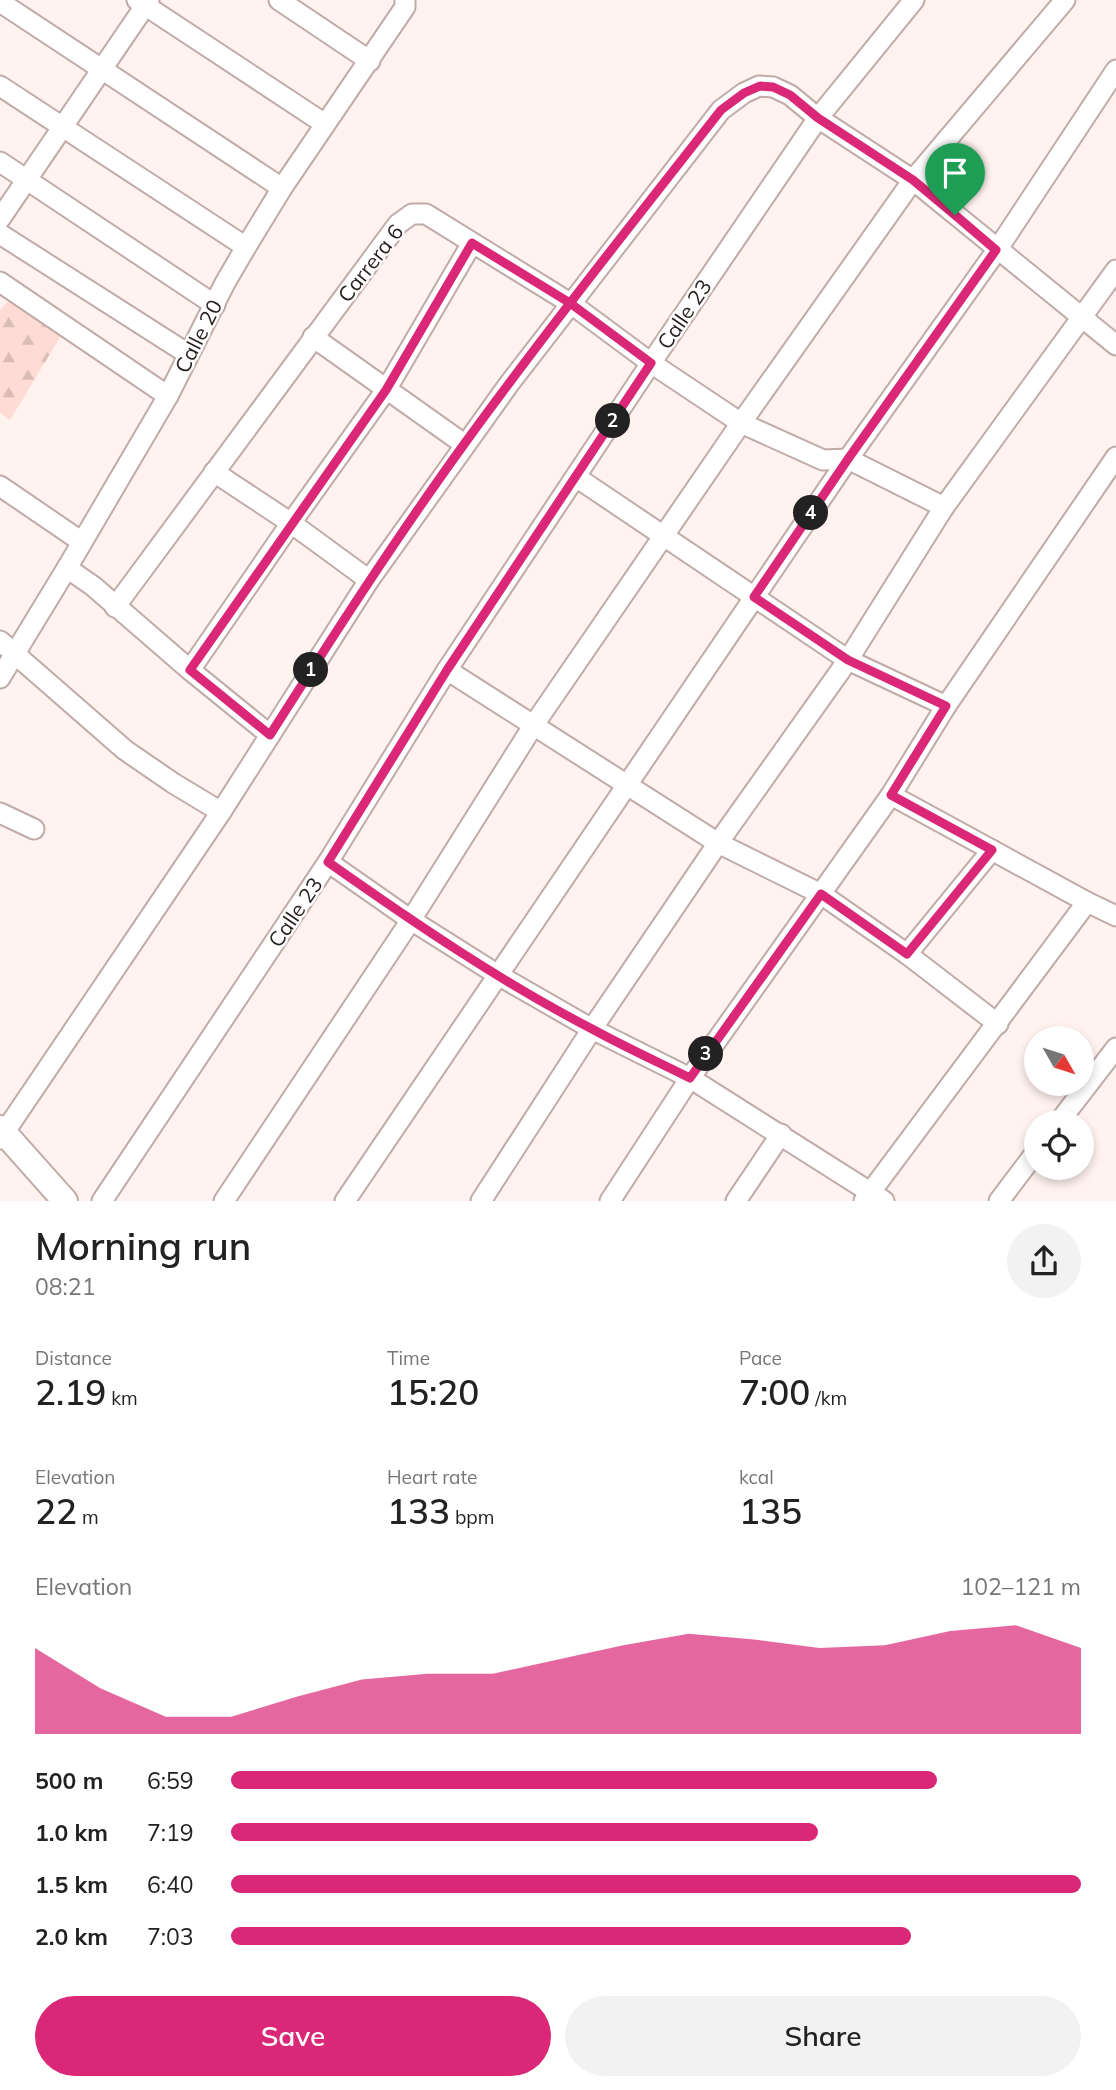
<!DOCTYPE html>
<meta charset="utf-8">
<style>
:root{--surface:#fff;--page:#f2f2f2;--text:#222;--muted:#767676;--accent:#db2777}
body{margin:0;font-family:Mulish,sans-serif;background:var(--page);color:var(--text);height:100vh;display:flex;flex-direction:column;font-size:26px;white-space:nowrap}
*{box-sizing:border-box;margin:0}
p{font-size:23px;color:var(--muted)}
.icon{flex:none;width:38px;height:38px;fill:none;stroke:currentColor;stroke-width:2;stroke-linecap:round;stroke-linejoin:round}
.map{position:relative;height:1201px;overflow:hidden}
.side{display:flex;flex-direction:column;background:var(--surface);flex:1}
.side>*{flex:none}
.needle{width:46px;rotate:129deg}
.fabs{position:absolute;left:1024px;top:1026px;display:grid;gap:14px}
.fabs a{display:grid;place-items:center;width:70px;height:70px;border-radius:50%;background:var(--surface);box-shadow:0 4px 10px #0003;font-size:35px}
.pin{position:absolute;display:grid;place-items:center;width:60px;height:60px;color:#fff;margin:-72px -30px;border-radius:50% 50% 50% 0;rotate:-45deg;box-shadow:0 0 7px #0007}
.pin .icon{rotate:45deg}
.km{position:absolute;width:35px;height:35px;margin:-18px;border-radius:50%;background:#222;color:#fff;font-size:19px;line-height:35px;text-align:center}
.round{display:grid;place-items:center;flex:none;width:74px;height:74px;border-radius:37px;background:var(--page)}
.headline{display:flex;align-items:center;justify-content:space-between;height:119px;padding:0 35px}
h1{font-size:38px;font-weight:600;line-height:52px}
.figures{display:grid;grid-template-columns:repeat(3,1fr);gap:10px;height:119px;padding:7px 35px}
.figures div{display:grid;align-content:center}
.figures b{font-size:35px;font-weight:600}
.figures small{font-size:19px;font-weight:400}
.figures p{font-size:19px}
.chart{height:196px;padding:14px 35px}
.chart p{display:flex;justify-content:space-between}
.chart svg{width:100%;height:126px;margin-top:7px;fill:var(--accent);opacity:.7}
.action{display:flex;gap:14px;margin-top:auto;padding:14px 35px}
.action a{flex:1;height:80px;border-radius:42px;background:var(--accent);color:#fff;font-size:28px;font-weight:600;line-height:80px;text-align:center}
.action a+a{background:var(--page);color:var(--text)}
ul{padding:0 35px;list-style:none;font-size:23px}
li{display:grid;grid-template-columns:112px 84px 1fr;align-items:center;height:52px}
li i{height:18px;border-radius:9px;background:var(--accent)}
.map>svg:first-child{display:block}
</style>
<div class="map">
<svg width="1116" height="1201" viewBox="0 0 1116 1201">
<defs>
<pattern id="forest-firs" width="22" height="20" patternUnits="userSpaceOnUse" patternTransform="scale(1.75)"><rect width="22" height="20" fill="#fedcd5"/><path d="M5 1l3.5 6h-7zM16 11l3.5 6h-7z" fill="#dabcb7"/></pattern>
</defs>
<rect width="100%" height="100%" fill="#fff2ef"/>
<polygon fill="url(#forest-firs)" points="10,299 62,334 10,420 0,413 0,310"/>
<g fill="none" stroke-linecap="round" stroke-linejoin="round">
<defs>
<g id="minor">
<polyline points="137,0 325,124"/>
<polyline points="279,0 370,61"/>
<polyline points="0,2 282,188"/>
<polyline points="0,86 246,247"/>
<polyline points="0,162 215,305"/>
<polyline points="0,219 149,0"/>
<polyline points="0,234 188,354"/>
<polyline points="0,282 168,396"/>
<polyline points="313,337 464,444"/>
<polyline points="214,472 291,523 369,580"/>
<polyline points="576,477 848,660 946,706"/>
<polyline points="0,486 82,542"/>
<polyline points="67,568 93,586 190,670 270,735"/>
<polyline points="115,607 398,224 412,214 426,214 570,303 651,363 741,423 823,460 848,459 944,507"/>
<polyline points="0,641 125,750 173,783 221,812"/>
<polyline points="190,670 291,523 386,390 472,243"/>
<polyline points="447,670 718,843 821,894 907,954 998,1024"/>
<polyline points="0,678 67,568 168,396 225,283 246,247 282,188 405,7 405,0"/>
<polyline points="891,795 1087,902 1116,916"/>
<polyline points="0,813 34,829"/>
<polyline points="328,862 411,920 498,975 592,1029 690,1078 884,1201"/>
<polyline points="907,954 992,850"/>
<polyline points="1059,1122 1116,1048"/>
<polyline points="0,1139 221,812 369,580 509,384 721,110 744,93 759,86 773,87 790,95 818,118 913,180 1116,345"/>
<polyline points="102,1201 328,862 447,670 651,363 818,118 914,0"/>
<polyline points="224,1201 411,920 533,726 741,423 913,180 1065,0"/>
<polyline points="345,1201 848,459 997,250 1116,70"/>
<polyline points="481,1201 592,1029 718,843 848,660 944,507 1116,270"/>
<polyline points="610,1201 690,1078 891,795 946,706 1116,457"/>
<polyline points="736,1201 781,1134"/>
<polyline points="864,1201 1087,902"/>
<polyline points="999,1201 1036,1152"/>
</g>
<polyline id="major" points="0,1128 65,1201"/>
</defs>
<use href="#minor" stroke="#c0aba7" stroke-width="23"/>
<use href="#major" stroke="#c0aba7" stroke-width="28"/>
<use href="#minor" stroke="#fff" stroke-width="19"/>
<use href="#major" stroke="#fff" stroke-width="24"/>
</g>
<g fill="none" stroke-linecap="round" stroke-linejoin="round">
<defs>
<path id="route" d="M 955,215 L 913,180 L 818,118 L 790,95 L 773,87 L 760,86 L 744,93 L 721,110 C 635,220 547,330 465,443 C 396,538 333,636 270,735 L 190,670 L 386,390 L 472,243 L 570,303 L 651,363 L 447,670 L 328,862 C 413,922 501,982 594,1030 C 625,1047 658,1062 690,1078 L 821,894 L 907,954 L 992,850 L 891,795 L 946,706 L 848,660 L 754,597 L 848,459 L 996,250 L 955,215"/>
</defs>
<use href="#route" stroke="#fff" stroke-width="14"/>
<use href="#route" stroke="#db2777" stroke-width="9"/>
</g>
<g text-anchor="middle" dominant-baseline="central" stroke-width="5" stroke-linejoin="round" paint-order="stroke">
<g font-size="21" fill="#292120" stroke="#fff">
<text transform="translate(370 263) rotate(-52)">Carrera 6</text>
<text transform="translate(684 314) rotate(-56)">Calle 23</text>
<text transform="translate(198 336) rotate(-63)">Calle 20</text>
<text transform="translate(295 912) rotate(-56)">Calle 23</text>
</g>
</g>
</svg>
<div class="fabs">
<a><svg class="needle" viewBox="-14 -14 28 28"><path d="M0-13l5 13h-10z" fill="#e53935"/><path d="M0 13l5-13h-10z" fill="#767676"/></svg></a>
<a><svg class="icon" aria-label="locate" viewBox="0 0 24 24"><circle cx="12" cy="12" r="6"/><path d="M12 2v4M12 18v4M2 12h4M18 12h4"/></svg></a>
</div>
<div class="pin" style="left:955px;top:215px;background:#1e9e55"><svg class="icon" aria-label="arrive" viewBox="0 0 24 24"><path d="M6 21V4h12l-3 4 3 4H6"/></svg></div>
<b class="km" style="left:311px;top:670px">1</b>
<b class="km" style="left:613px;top:421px">2</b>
<b class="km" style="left:706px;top:1054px">3</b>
<b class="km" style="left:811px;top:513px">4</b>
</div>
<section class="side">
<div class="headline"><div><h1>Morning run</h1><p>08:21</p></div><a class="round"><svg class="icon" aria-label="share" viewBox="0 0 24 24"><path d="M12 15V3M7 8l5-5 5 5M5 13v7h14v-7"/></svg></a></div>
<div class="figures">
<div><p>Distance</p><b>2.19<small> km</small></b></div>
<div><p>Time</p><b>15:20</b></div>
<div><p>Pace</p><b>7:00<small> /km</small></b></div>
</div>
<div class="figures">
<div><p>Elevation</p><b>22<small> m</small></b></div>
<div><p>Heart rate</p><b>133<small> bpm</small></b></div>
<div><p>kcal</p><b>135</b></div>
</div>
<div class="chart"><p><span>Elevation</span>102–121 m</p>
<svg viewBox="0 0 160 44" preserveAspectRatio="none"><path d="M0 44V14L10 28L20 38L30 38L40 31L50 25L60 23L70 23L80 18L90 13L100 9L110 11L120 14L130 13L140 8L150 6L160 14V44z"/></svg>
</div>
<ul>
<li><b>500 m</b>6:59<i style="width:83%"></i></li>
<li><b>1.0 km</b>7:19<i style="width:69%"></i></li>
<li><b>1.5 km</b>6:40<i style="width:100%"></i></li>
<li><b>2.0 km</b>7:03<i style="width:80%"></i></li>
</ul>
<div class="action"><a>Save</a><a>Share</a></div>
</section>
